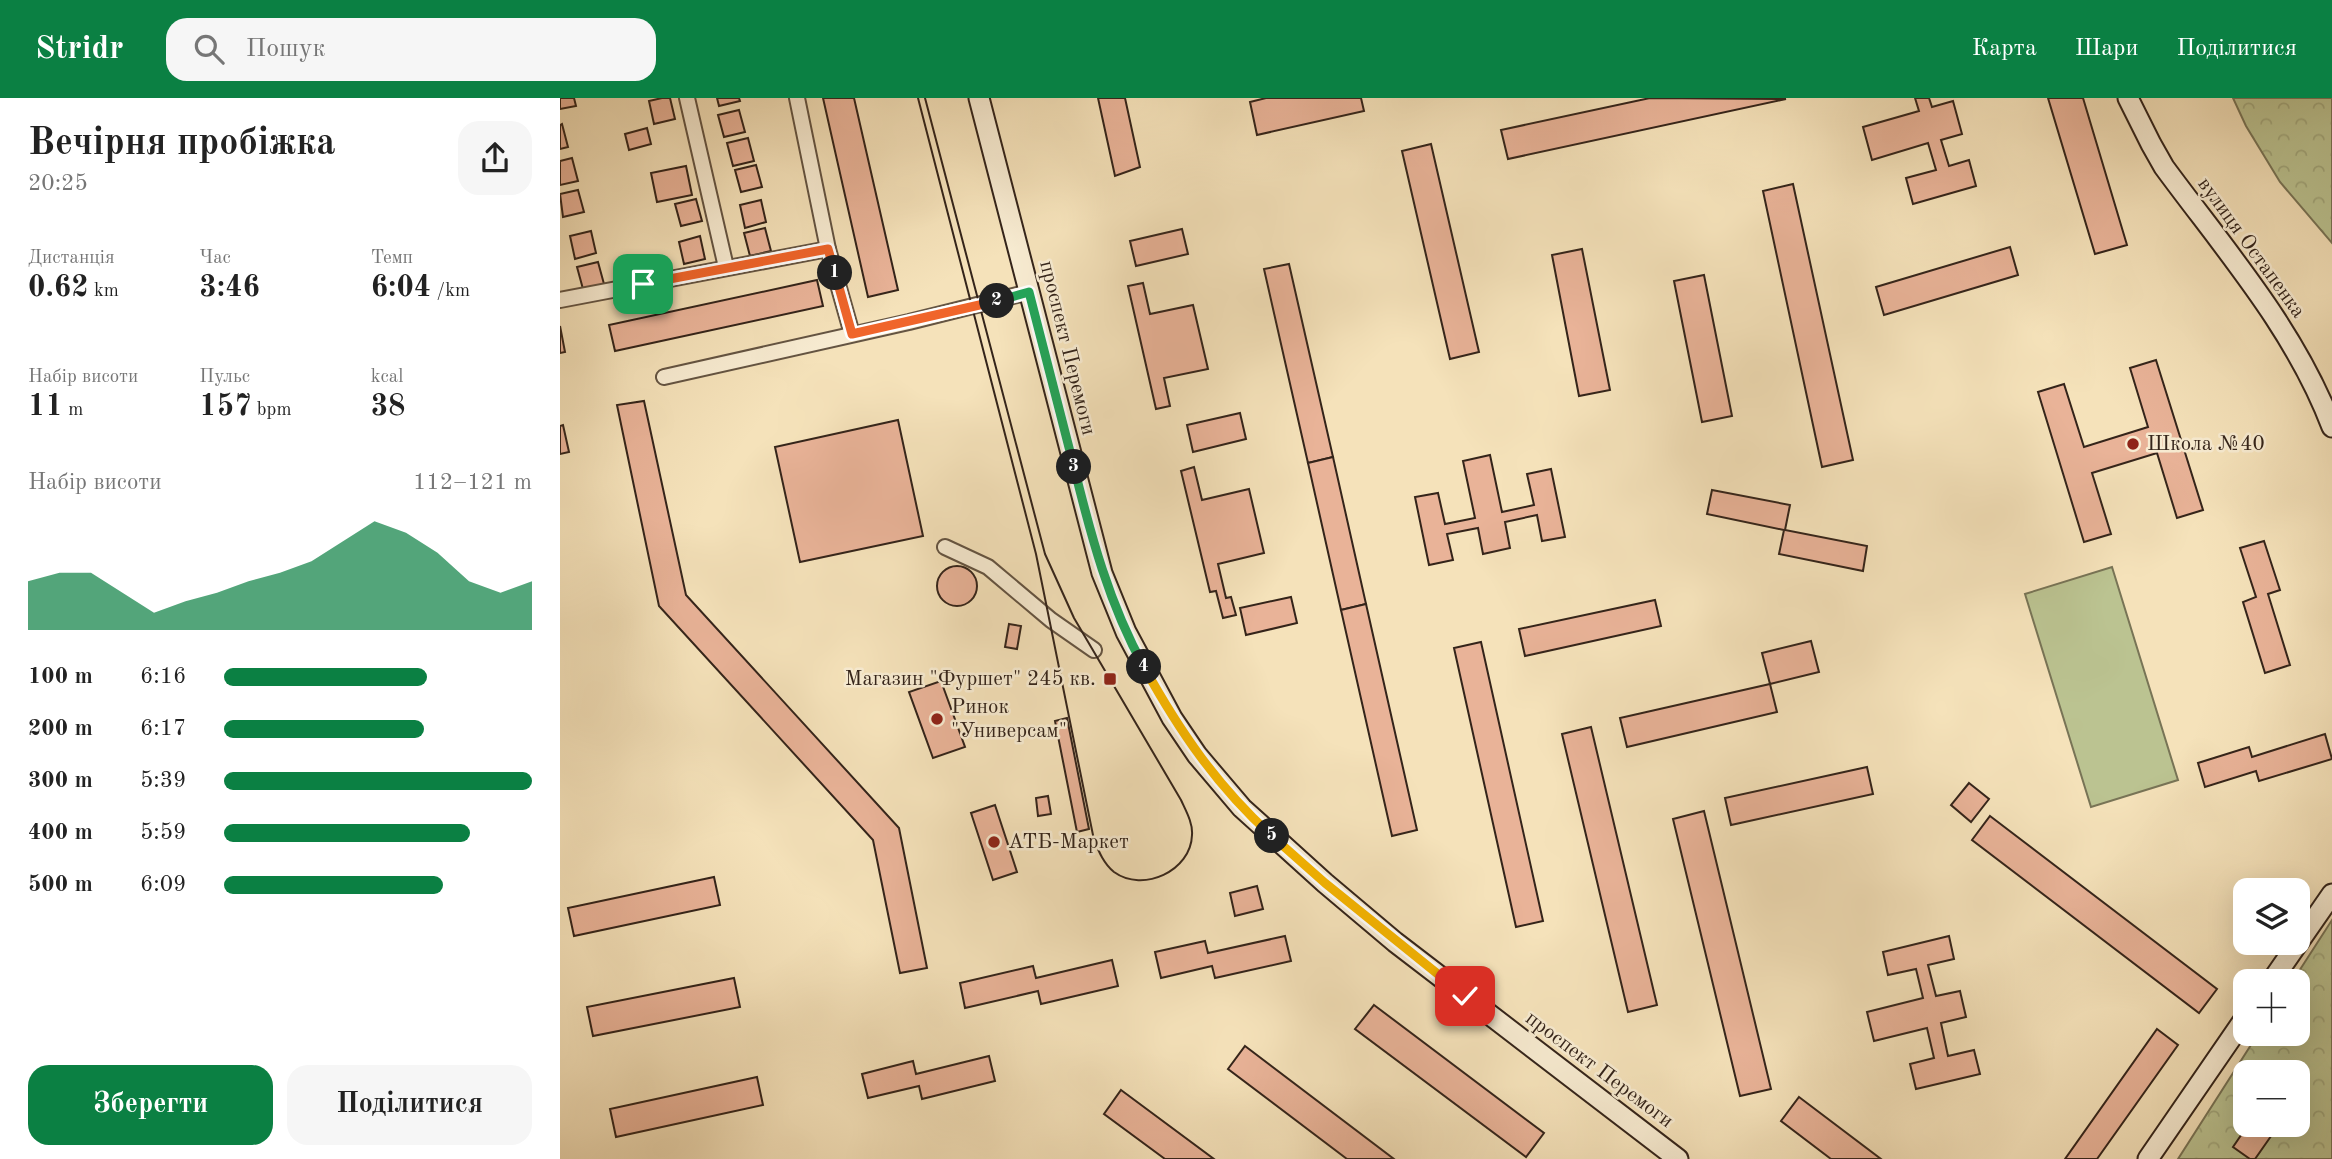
<!DOCTYPE html>
<html lang="uk">
<meta charset="utf-8">
<style>
:root{--surface:#fff;--page:#f6f6f6;--text:#222;--muted:#767676;--accent:#0b8043}
body{margin:0;font-family:"Old Standard TT",serif;background:var(--page);color:var(--text);height:100vh;display:flex;flex-direction:column;font-size:26px;white-space:nowrap}
*{box-sizing:border-box;margin:0}
p{font-size:23px;color:var(--muted)}
.icon{flex:none;width:38px;height:38px;fill:none;stroke:currentColor;stroke-width:2;stroke-linecap:round;stroke-linejoin:round}
.map{position:relative;flex:1;overflow:hidden}
.sheet{display:flex;flex-direction:column;background:var(--surface);width:560px}
.sheet>*{flex:none}
.controls{position:absolute;left:1673px;top:780px;display:grid;gap:14px}
.controls a{display:grid;place-items:center;width:77px;height:77px;border-radius:14px;background:var(--surface);box-shadow:0 7px 28px #0002;font-size:35px}
.pin{position:absolute;display:grid;place-items:center;width:60px;height:60px;color:#fff;margin:-30px;border-radius:14px;box-shadow:0 4px 10px #0006}
.km{position:absolute;width:35px;height:35px;margin:-18px;border-radius:50%;background:#222;color:#fff;font-size:19px;line-height:35px;text-align:center}
.round{display:grid;place-items:center;flex:none;width:74px;height:74px;border-radius:21px;background:var(--page)}
.head{display:flex;align-items:center;justify-content:space-between;height:119px;padding:0 28px}
h1{font-size:38px;font-weight:700;line-height:52px}
.metrics{display:grid;grid-template-columns:repeat(3,1fr);gap:10px;height:119px;padding:7px 28px}
.metrics div{display:grid;align-content:center}
.metrics b{font-size:30px;font-weight:700}
.metrics small{font-size:19px;font-weight:400}
.metrics p{font-size:19px}
.chart{height:196px;padding:14px 28px}
.chart p{display:flex;justify-content:space-between}
.chart svg{width:100%;height:126px;margin-top:7px;fill:var(--accent);opacity:.7}
.primary-button{display:flex;gap:14px;margin-top:auto;padding:14px 28px}
.primary-button a{flex:1;height:80px;border-radius:21px;background:var(--accent);color:#fff;font-size:28px;font-weight:700;line-height:80px;text-align:center}
.primary-button a+a{background:var(--page);color:var(--text)}
ul{padding:0 28px;list-style:none;font-size:23px}
li{display:grid;grid-template-columns:112px 84px 1fr;align-items:center;height:52px}
li i{height:18px;border-radius:9px;background:var(--accent)}
header{display:flex;align-items:center;gap:42px;box-sizing:border-box;height:98px;padding:0 35px;background:var(--accent);color:#fff}
header strong{font-size:33px}
nav{display:flex;gap:38px;margin-inline-start:auto;font-size:24px}
.search{width:490px;height:63px;background:var(--page);display:flex;align-items:center;gap:18px;box-sizing:border-box;padding:0 24px;border-radius:21px;color:var(--muted);font-size:26px}
main{display:flex;flex:1;min-height:0}
.map>svg:first-child{display:block}
</style>
<header>
<strong>Stridr</strong>
<div class="search"><svg class="icon" aria-label="search" viewBox="0 0 24 24"><circle cx="10" cy="10" r="6"/><path d="M15 15l6 6"/></svg>Пошук</div>
<nav><a>Карта</a><a>Шари</a><a>Поділитися</a></nav>
</header>
<main>
<section class="sheet">
<div class="head"><div><h1>Вечірня пробіжка</h1><p>20:25</p></div><a class="round"><svg class="icon" aria-label="share" viewBox="0 0 24 24"><path d="M12 15V3M7 8l5-5 5 5M5 13v7h14v-7"/></svg></a></div>
<div class="metrics">
<div><p>Дистанція</p><b>0.62<small> km</small></b></div>
<div><p>Час</p><b>3:46</b></div>
<div><p>Темп</p><b>6:04<small> /km</small></b></div>
</div>
<div class="metrics">
<div><p>Набір висоти</p><b>11<small> m</small></b></div>
<div><p>Пульс</p><b>157<small> bpm</small></b></div>
<div><p>kcal</p><b>38</b></div>
</div>
<div class="chart"><p><span>Набір висоти</span>112–121 m</p>
<svg viewBox="0 0 160 44" preserveAspectRatio="none"><path d="M0 44V27L10 24L20 24L30 31L40 38L50 34L60 31L70 27L80 24L90 20L100 13L110 6L120 10L130 17L140 27L150 31L160 27V44z"/></svg>
</div>
<ul>
<li><b>100 m</b>6:16<i style="width:66%"></i></li>
<li><b>200 m</b>6:17<i style="width:65%"></i></li>
<li><b>300 m</b>5:39<i style="width:100%"></i></li>
<li><b>400 m</b>5:59<i style="width:80%"></i></li>
<li><b>500 m</b>6:09<i style="width:71%"></i></li>
</ul>
<div class="primary-button"><a>Зберегти</a><a>Поділитися</a></div>
</section>
<div class="map">
<svg width="1772" height="1061" viewBox="0 0 1772 1061">
<defs>
<pattern id="park-crowns" width="20" height="18" patternUnits="userSpaceOnUse" patternTransform="scale(1.75)"><rect width="20" height="18" fill="#bbc391"/><path d="M2 6a3 3 0 1 1 6 0M12 15a3 3 0 1 1 6 0" fill="none" stroke="#a1a77c"/></pattern>
</defs>
<rect width="100%" height="100%" fill="#f5e2ba"/>
<filter id="stains"><feTurbulence type="fractalNoise" baseFrequency=".00286" numOctaves="4"/><feColorMatrix values="0 0 0 0 .2 0 0 0 0 .09 0 0 0 0 .02 0 0 0 .5 -.17"/></filter>
<radialGradient id="worn" r=".72"><stop offset=".6" stop-color="#630" stop-opacity="0"/><stop offset="1" stop-color="#630" stop-opacity=".3"/></radialGradient>
<g fill="url(#park-crowns)" stroke="#787456" stroke-width="2" fill-rule="evenodd">
<polygon points="1673,0 1772,0 1772,145 1720,84 1686,28"/>
<path d="M 1772,822 L 1772,1061 L 1618,1061 L 1698,936 L 1738,936 L 1738,884 L 1732,884 ZM 1685,975 L 1738,975 L 1738,1027 L 1685,1027 Z"/>
</g>
<polygon fill="#bbc391" stroke="#787456" stroke-width="2" points="1552,469 1618,682 1531,709 1465,496"/>
<g fill="#e9b398" stroke="#34241a" stroke-width="2">
<polygon points="0,0 14,0 16,8 0,11"/>
<polygon points="102,0 110,0 115,21 94,26 89,3"/>
<polygon points="157,0 179,0 180,3 159,8"/>
<polygon points="263,0 294,0 338,192 308,199"/>
<polygon points="538,0 565,0 580,69 555,78"/>
<polygon points="706,0 801,0 804,13 697,37 690,4"/>
<polygon points="1090,0 1226,1 948,61 941,32"/>
<polygon points="1355,0 1369,0 1372,9 1393,3 1402,36 1381,42 1389,68 1409,62 1416,88 1353,106 1346,80 1376,72 1368,45 1312,62 1303,29 1359,13"/>
<polygon points="1488,0 1523,0 1567,147 1535,156"/>
<polygon points="179,12 185,34 164,39 158,17"/>
<polygon points="2,26 8,49 0,51 0,27"/>
<polygon points="87,30 91,46 69,52 65,36"/>
<polygon points="188,40 194,63 173,68 167,45"/>
<polygon points="871,46 919,254 890,261 842,53"/>
<polygon points="12,60 18,83 0,87 0,63"/>
<polygon points="196,67 202,89 181,94 175,72"/>
<polygon points="126,68 132,97 97,104 91,75"/>
<polygon points="1233,86 1293,362 1262,369 1203,93"/>
<polygon points="18,92 24,114 3,119 0,96"/>
<polygon points="136,101 142,123 121,128 115,106"/>
<polygon points="201,102 206,124 185,130 180,107"/>
<polygon points="205,130 211,153 190,158 184,135"/>
<polygon points="622,131 628,156 576,168 570,143"/>
<polygon points="31,133 36,155 15,161 10,138"/>
<polygon points="140,138 145,161 124,166 119,144"/>
<polygon points="1450,149 1458,177 1324,217 1316,189"/>
<polygon points="1022,151 1050,292 1019,298 992,157"/>
<polygon points="38,164 44,186 23,191 17,169"/>
<polygon points="729,166 773,359 748,365 704,171"/>
<polygon points="1144,177 1172,318 1142,324 1114,183"/>
<polygon points="257,182 263,208 55,253 49,227"/>
<polygon points="583,185 590,216 633,207 648,271 604,280 610,308 596,311 568,188"/>
<polygon points="0,228 5,254 0,255"/>
<polygon points="1596,262 1643,412 1617,420 1597,355 1532,375 1551,436 1524,444 1478,294 1504,286 1524,349 1588,329 1570,270"/>
<polygon points="84,303 126,497 339,730 367,870 340,875 313,742 99,508 57,307"/>
<polygon points="680,315 686,341 633,354 627,327"/>
<polygon points="338,322 363,438 240,464 215,349"/>
<polygon points="3,327 9,354 0,356 0,328"/>
<polygon points="930,357 942,414 974,407 967,376 991,371 1005,439 982,443 977,417 945,424 950,450 923,456 918,430 887,436 893,462 869,467 855,399 878,395 885,426 915,420 903,363"/>
<polygon points="773,359 806,506 781,512 748,365"/>
<polygon points="634,369 642,402 689,391 704,455 658,466 666,500 671,499 676,517 663,520 656,493 650,494 621,373"/>
<polygon points="1152,392 1230,407 1225,432 1307,448 1303,473 1219,456 1224,432 1147,416"/>
<polygon points="1704,443 1720,492 1708,496 1730,567 1705,575 1683,504 1696,499 1680,450"/>
<circle cx="397" cy="488" r="20"/>
<polygon points="731,499 737,525 686,537 680,510"/>
<polygon points="1095,502 1101,528 965,558 959,531"/>
<polygon points="806,506 857,732 832,738 781,512"/>
<polygon points="449,526 461,528 457,551 445,549"/>
<polygon points="1251,543 1259,574 1210,586 1202,555"/>
<polygon points="921,544 983,823 956,829 894,550"/>
<polygon points="381,583 405,649 373,660 349,594"/>
<polygon points="1210,586 1217,614 1067,649 1060,620"/>
<polygon points="507,620 529,731 517,734 495,623"/>
<polygon points="1031,629 1097,907 1068,914 1002,636"/>
<polygon points="1765,636 1772,661 1699,683 1696,673 1645,689 1638,665 1689,649 1692,659"/>
<polygon points="1307,669 1313,696 1171,727 1165,700"/>
<polygon points="1409,685 1429,701 1411,724 1391,707"/>
<polygon points="488,698 491,716 478,718 476,700"/>
<polygon points="435,707 457,774 433,782 411,715"/>
<polygon points="1144,713 1211,991 1180,998 1113,721"/>
<polygon points="1430,718 1657,891 1639,915 1412,742"/>
<polygon points="154,779 160,807 14,838 8,810"/>
<polygon points="697,788 703,811 675,818 670,795"/>
<polygon points="725,838 731,863 655,880 652,868 601,880 595,854 645,843 648,855"/>
<polygon points="1389,838 1394,861 1368,867 1376,898 1400,893 1406,919 1381,925 1388,958 1414,952 1420,976 1356,991 1350,966 1374,960 1367,930 1314,943 1307,914 1363,900 1356,871 1328,877 1323,854"/>
<polygon points="552,862 558,888 481,906 478,893 405,910 400,885 473,868 476,880"/>
<polygon points="174,880 180,909 33,938 27,909"/>
<polygon points="814,907 984,1035 966,1059 795,931"/>
<polygon points="1597,931 1618,947 1537,1061 1505,1061"/>
<polygon points="685,948 834,1061 787,1061 668,971"/>
<polygon points="429,958 435,983 362,1001 359,988 308,1000 302,976 353,963 356,976"/>
<polygon points="197,979 203,1007 56,1039 50,1011"/>
<polygon points="561,992 654,1061 605,1061 544,1016"/>
<polygon points="1239,999 1321,1061 1271,1061 1221,1023"/>
<polygon points="1688,1027 1711,1027 1716,1031 1695,1061 1690,1061 1673,1049"/>
</g>
<g fill="none" stroke-linecap="round" stroke-linejoin="round">
<defs>
<g id="street">
<polyline points="127,0 166,169"/>
<polyline points="237,0 268,151 292,236"/>
<polyline points="0,202 268,151"/>
<polyline points="104,279 349,224 469,194"/>
<polyline points="385,449 428,469 491,522 534,552"/>
</g>
<g id="secondary">
<polyline points="419,0 542,475 566,534 612,620 637,657 682,710 765,785 835,844 1118,1061"/>
<path d="M 1568,0 L 1591,46 L 1604,69 C 1665,152 1735,231 1772,329"/>
<polyline points="1711,884 1772,796"/>
<polyline points="1588,1061 1685,920"/>
</g>
</defs>
<use href="#street" stroke="#645442" stroke-width="18"/>
<use href="#secondary" stroke="#34241a" stroke-width="23"/>
<use href="#street" stroke="#f8ecd2" stroke-width="14"/>
<use href="#secondary" stroke="#f8ecd2" stroke-width="19"/>
<path stroke="#34241a" stroke-width="2" d="M 358,0 L 476,456 L 534,742 C 539,754 544,766 554,774 C 583,795 631,773 632,737 C 633,725 626,713 621,702 L 514,520 L 485,456 L 365,0"/>
</g>
<g fill="none" stroke-linecap="round" stroke-linejoin="round">
<defs>
<polyline id="split-1" points="83,186 268,151 275,175"/>
<polyline id="split-2" points="275,175 292,236 437,203"/>
<polyline id="split-3" points="437,203 469,194 514,369"/>
<path id="split-4" d="M 514,369 C 531,438 549,506 584,569"/>
<path id="split-5" d="M 584,569 C 620,634 657,688 712,738"/>
<polyline id="split-6" points="712,738 765,785 905,898"/>
</defs>
<use href="#split-1" stroke="#fff" stroke-width="14"/>
<use href="#split-2" stroke="#fff" stroke-width="14"/>
<use href="#split-3" stroke="#fff" stroke-width="14"/>
<use href="#split-4" stroke="#fff" stroke-width="14"/>
<use href="#split-5" stroke="#fff" stroke-width="14"/>
<use href="#split-6" stroke="#fff" stroke-width="14"/>
<use href="#split-1" stroke="#f0652b" stroke-width="9"/>
<use href="#split-2" stroke="#f0652b" stroke-width="9"/>
<use href="#split-3" stroke="#22a559" stroke-width="9"/>
<use href="#split-4" stroke="#22a559" stroke-width="9"/>
<use href="#split-5" stroke="#f5b400" stroke-width="9"/>
<use href="#split-6" stroke="#f5b400" stroke-width="9"/>
</g>
<g fill="#8f2418" stroke="#f8ecd2" stroke-width="2.5">
<circle cx="1573" cy="346" r="7"/>
<rect x="543" y="574" width="14" height="14" rx="3.5"/>
<circle cx="377" cy="621" r="7"/>
<circle cx="434" cy="744" r="7"/>
</g>
<g text-anchor="middle" dominant-baseline="central" stroke-width="5" stroke-linejoin="round" paint-order="stroke">
<g font-size="21" fill="#34241a" stroke="#f8ecd2">
<text transform="translate(1691 150) rotate(54)">вулиця Остапенка</text>
<text transform="translate(507 250) rotate(76)">проспект Перемоги</text>
<text transform="translate(1039 972) rotate(37)">проспект Перемоги</text>
</g>
<g font-size="21" fill="#34241a" stroke="#f8ecd2" text-anchor="start">
<text x="1587" y="346">Школа №40</text>
<text x="536" y="581" text-anchor="end">Магазин "Фуршет" 245 кв.</text>
<text x="391" y="609">Ринок<tspan x="391" dy="24">"Универсам"</tspan></text>
<text x="448" y="744">АТБ-Маркет</text>
</g>
</g>
<rect width="100%" height="100%" filter="url(#stains)"/>
<rect width="100%" height="100%" fill="url(#worn)"/>
</svg>
<div class="controls">
<a><svg class="icon" aria-label="layers" viewBox="0 0 24 24"><path d="M12 4l9 5-9 5-9-5zM3 14l9 5 9-5"/></svg></a>
<a>+</a>
<a>−</a>
</div>
<div class="pin" style="left:83px;top:186px;background:#1e9e55"><svg class="icon" aria-label="arrive" viewBox="0 0 24 24"><path d="M6 21V4h12l-3 4 3 4H6"/></svg></div>
<div class="pin" style="left:905px;top:898px;background:#d93025"><svg class="icon" aria-label="check" viewBox="0 0 24 24"><path d="M5 12l5 5 9-10"/></svg></div>
<b class="km" style="left:275px;top:175px">1</b>
<b class="km" style="left:437px;top:203px">2</b>
<b class="km" style="left:514px;top:369px">3</b>
<b class="km" style="left:584px;top:569px">4</b>
<b class="km" style="left:712px;top:738px">5</b>
</div>
</main>
